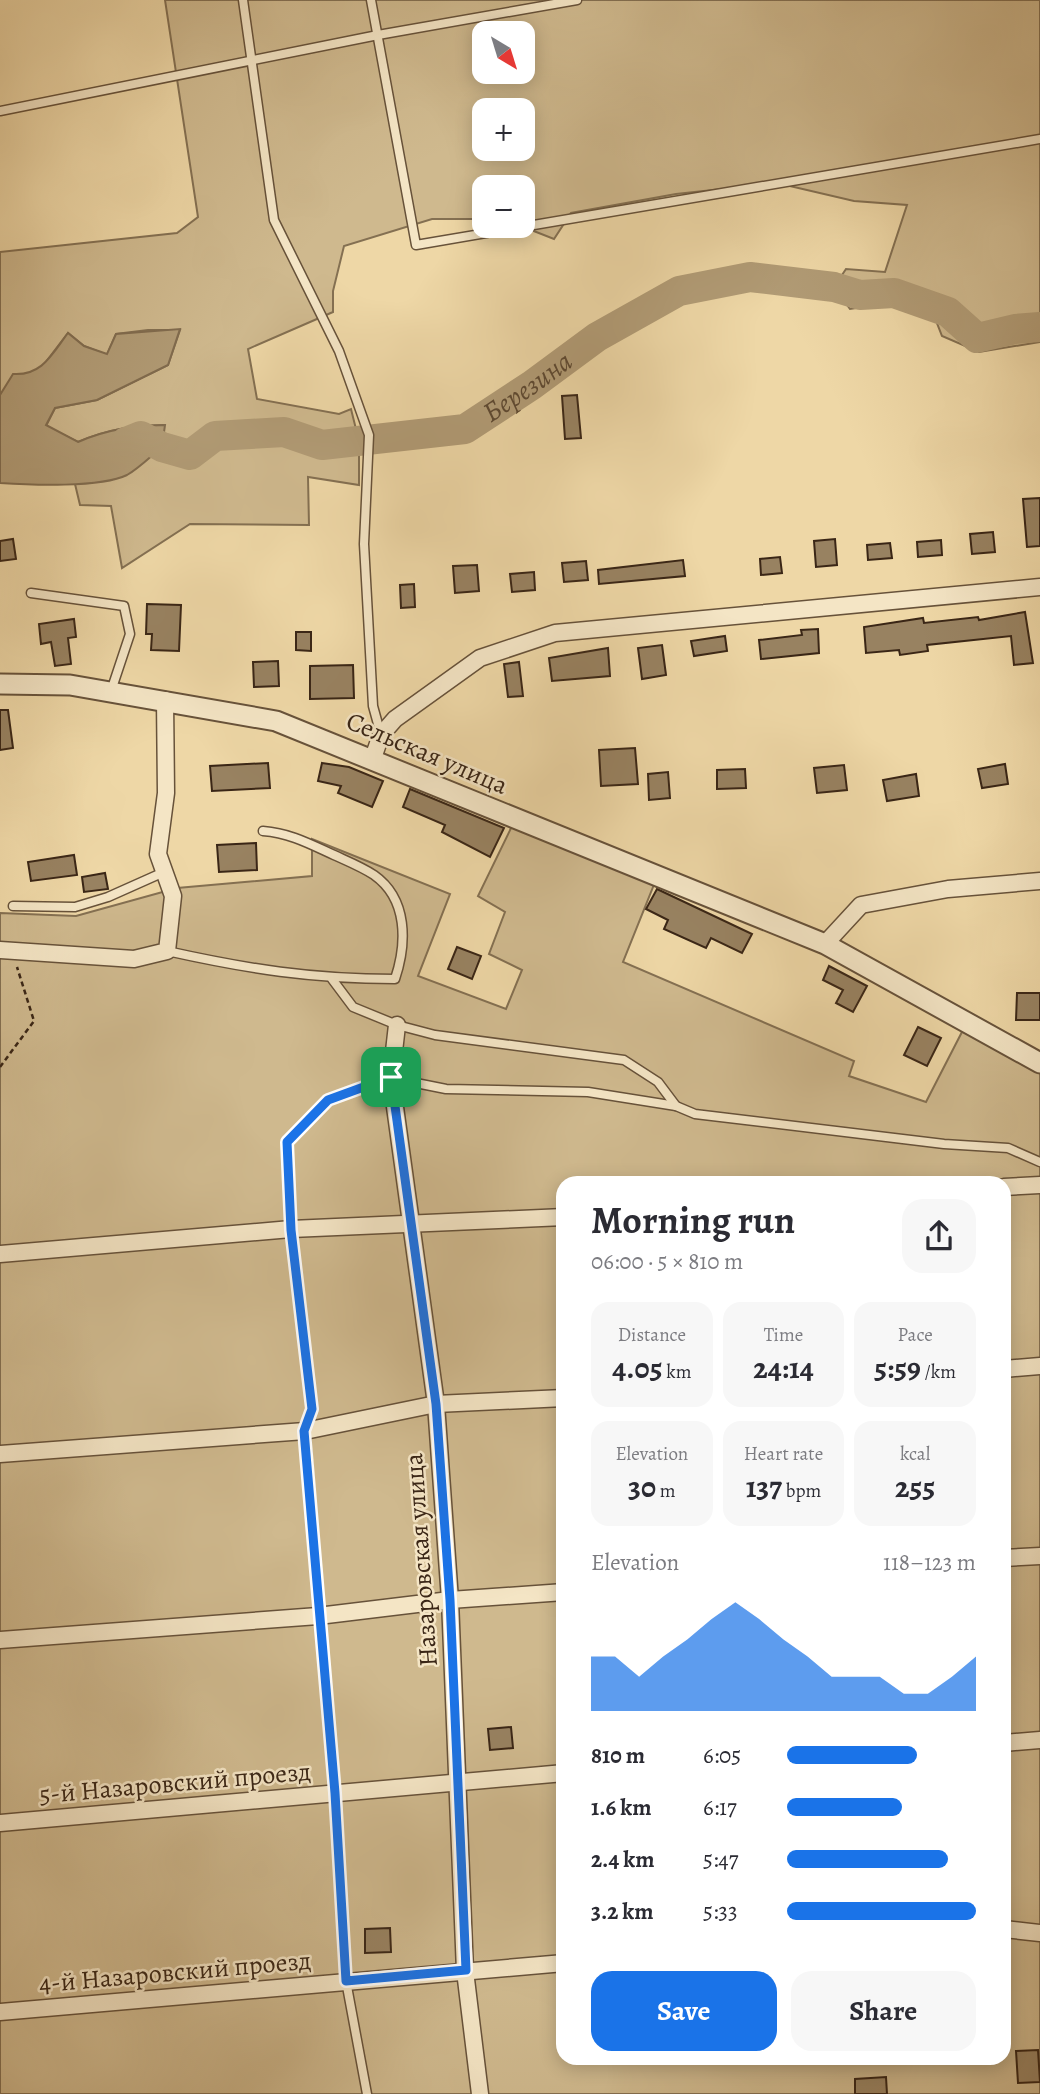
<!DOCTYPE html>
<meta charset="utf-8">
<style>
:root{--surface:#fff;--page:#f7f7f7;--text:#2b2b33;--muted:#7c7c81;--accent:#1a73e8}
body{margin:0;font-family:Alegreya,serif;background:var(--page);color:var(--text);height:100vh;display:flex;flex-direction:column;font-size:26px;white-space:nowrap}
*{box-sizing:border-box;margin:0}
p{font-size:23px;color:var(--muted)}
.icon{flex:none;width:38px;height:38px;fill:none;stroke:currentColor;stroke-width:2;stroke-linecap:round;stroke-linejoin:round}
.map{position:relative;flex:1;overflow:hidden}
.details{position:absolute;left:556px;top:1176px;width:455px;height:889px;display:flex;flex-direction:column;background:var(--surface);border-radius:21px;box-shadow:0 4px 18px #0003}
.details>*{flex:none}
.needle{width:46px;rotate:142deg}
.controls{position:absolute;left:472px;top:21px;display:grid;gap:14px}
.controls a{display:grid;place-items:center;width:63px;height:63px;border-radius:14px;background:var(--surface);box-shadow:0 4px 18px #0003;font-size:35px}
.pin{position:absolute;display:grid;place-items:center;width:60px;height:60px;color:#fff;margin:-30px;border-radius:14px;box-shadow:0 4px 10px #0006}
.round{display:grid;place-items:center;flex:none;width:74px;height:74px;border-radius:21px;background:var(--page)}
.head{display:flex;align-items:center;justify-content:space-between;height:119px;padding:0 35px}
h1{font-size:38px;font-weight:700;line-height:52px}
.stats{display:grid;grid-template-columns:repeat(3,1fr);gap:10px;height:119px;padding:7px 35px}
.stats div{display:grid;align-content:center;border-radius:18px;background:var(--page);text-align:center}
.stats b{font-size:30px;font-weight:700}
.stats small{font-size:19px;font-weight:400}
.stats p{font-size:19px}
.chart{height:196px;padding:14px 35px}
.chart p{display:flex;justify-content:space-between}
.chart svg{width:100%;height:126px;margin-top:7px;fill:var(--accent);opacity:.7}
.primary-button{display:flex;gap:14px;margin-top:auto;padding:14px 35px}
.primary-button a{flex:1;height:80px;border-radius:21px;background:var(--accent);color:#fff;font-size:28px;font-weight:700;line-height:80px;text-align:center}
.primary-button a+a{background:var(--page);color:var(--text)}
ul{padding:0 35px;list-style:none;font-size:23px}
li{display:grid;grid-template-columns:112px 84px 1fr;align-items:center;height:52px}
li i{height:18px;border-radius:9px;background:var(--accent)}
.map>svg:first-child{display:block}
</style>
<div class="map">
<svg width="1040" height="2094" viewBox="0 0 1040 2094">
<rect width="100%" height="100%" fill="#eed7a6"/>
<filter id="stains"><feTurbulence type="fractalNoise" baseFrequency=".00286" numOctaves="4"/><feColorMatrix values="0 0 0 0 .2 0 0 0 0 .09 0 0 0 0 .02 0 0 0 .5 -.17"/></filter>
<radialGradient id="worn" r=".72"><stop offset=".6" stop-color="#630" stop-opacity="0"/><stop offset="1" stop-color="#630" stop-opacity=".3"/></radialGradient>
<g fill="#cfb98e" stroke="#847052" stroke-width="2" fill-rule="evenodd">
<path d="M 165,0 L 1040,0 L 1040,342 L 979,352 L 942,336 L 931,308 L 898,302 L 850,309 L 834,287 L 846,269 L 885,272 L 907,205 L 854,201 L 777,183 L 676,194 L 571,213 L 554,239 L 521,226 L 523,226 L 523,187 L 485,187 L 485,219 L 432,219 L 344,246 L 333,291 L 333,312 L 248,349 L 257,399 L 339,414 L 351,409 L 359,441 L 359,485 L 308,477 L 309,525 L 190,524 L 122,568 L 111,506 L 80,505 L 75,484 L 126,475 L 164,425 C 132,426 108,429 78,442 L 46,426 L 55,408 L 97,400 L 168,365 L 180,330 L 148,330 L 116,334 L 107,355 L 84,346 L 68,333 L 42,367 L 0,395 L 0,252 L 177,233 L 198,217 ZM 485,33 L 523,33 L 523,72 L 485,72 ZM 485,110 L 523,110 L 523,149 L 485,149 Z"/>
<path d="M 513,824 L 655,882 L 623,962 L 854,1061 L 849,1076 L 926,1102 L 963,1030 L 1040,1073 L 1040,2094 L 0,2094 L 0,913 L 76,916 L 177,888 L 312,876 L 312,839 L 450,894 L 418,976 L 506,1009 L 522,970 L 489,954 L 505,912 L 478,896 ZM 564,1183 L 1004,1183 L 1004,2058 L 564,2058 Z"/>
</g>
<path fill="#b19b75" stroke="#816c4f" stroke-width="2" d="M 180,329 L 168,365 L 97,400 L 55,408 L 46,425 L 78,442 C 108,429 132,426 165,425 L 162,447 C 151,456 139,468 127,475 C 100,488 30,485 0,483 L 0,395 L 13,374 C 42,376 52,354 68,333 L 84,346 L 107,354 L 116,334 Z"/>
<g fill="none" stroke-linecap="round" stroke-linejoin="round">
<path stroke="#b19b75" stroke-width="30" id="s1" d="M 126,442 L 141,436 L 162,447 L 190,455 L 215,436 L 284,432 L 322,445 L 465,429 L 532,385 L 597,337 L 679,291 L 750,277 L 834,287 L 860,295 L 894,293 L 948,312 L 977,338 L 1015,329 L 1040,327"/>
</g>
<g fill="#988261" stroke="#3a2616" stroke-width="2">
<polygon points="577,395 581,438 565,439 562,396"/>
<polygon points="1040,498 1040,546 1027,547 1023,499"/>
<polygon points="993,532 995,552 972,554 970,534"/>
<polygon points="13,539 16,559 0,561 0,541"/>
<polygon points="835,539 837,565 816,567 814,541"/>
<polygon points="941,540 942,555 918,557 917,542"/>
<polygon points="890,543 892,558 868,560 867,545"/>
<polygon points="780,557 782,573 761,575 760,559"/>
<polygon points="683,560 685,576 599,584 598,570"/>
<polygon points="586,561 588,580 564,582 562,563"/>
<polygon points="477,565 479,591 455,593 453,566"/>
<polygon points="534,572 535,590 512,592 510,574"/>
<polygon points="414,584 415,607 401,608 400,585"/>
<polygon points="147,604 181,605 179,651 151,650 152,634 146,634"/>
<polygon points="1025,612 1033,663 1014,665 1011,636 927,645 928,651 900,655 899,650 866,653 864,627 923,618 924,623 978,617 979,620"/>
<polygon points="74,619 76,637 68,638 71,664 55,666 51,642 41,644 39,624"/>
<polygon points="818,629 819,653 761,659 759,640 802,635 801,630"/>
<polygon points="296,632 311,632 311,651 296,650"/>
<polygon points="725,636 727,651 694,656 691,641"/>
<polygon points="662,645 666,675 642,679 638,648"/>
<polygon points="608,648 610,676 552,681 549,658"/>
<polygon points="278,661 279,686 254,687 253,662"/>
<polygon points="519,662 523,696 508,697 504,664"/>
<polygon points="353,665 354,698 310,699 310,666"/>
<polygon points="0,710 8,710 13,748 0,750"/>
<polygon points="635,748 638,784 601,786 599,750"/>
<polygon points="268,763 270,788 212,791 210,766"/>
<polygon points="322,763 349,767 383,781 372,807 338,793 341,786 318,781"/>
<polygon points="1005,764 1008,784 982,788 978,769"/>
<polygon points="844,765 847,790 817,793 814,768"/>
<polygon points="745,769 746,788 717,789 717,770"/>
<polygon points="668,772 670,798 649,800 648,774"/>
<polygon points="916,774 919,796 887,801 883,780"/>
<polygon points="410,789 504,828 490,857 442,832 445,825 403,807"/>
<polygon points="256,843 257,870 219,872 217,845"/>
<polygon points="74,855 77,875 31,881 28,862"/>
<polygon points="105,873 108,889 84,892 82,877"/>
<polygon points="657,889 752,934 742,953 711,938 706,948 664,929 668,920 646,909"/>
<polygon points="457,947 481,956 472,979 448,969"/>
<polygon points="829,966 867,986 853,1012 836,1003 843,990 823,980"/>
<polygon points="1017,993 1040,993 1040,1020 1016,1020"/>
<polygon points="918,1027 941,1038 927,1066 904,1055"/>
<polygon points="511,1727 513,1748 490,1750 488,1729"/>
<polygon points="390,1928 391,1952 365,1953 365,1929"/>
<polygon points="1038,2050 1040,2082 1018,2083 1016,2051"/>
<polygon points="886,2077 887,2094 855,2094 855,2079"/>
</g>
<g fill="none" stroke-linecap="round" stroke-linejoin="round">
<defs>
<g id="service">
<polyline points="243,0 274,220 339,351 369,435 364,544 373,706 381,735"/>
<polyline points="371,0 416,245 1040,139"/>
<polyline points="0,111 378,35 577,0"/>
<polyline points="31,593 124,606 130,634 111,691"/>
<polyline points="13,906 75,907 108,897 164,872"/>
<path d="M 167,951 C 248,969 312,979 395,979 C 407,943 408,899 374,875 C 362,867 347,861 334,855 C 310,844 290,833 263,831"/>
<polyline points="332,979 353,1007 397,1025 435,1035 624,1060 658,1082 676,1106 695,1114 944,1144 1008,1148 1040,1162"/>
<polyline points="367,2094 346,1981 335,1793 305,1431 312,1409 291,1229 287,1142 328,1100 391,1078 446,1089 588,1092 676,1106"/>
</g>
<g id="minor">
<polyline points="373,758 381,735 395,719 480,658 555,633 1040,587"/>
<polyline points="825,944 861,905 948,889 1040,881"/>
<polyline points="0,950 134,959 167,951 173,896 158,854 166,793 165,700"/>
<polyline points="397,1025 391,1078 436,1404 450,1600 465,1971 480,2094"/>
<polyline points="1004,1187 1040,1185"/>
<polyline points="0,1254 291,1229 564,1217"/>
<polyline points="1004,1369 1040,1366"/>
<polyline points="0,1454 305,1431 436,1404 564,1398"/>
<polyline points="1004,1558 1040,1556"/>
<polyline points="0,1640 318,1616 450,1600 564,1592"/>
<polyline points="1004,1743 1040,1740"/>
<polyline points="0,1823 564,1773"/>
<polyline points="1004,1929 1040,1933"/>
<polyline points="0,2012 564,1963"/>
</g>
<polyline id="tertiary" points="0,684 70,685 276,721 825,944 1040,1063"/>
</defs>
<use href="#service" stroke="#67523a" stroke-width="11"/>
<use href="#minor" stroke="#67523a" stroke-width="19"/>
<use href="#tertiary" stroke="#67523a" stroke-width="23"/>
<polyline stroke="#3a2616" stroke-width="2.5" stroke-dasharray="5 3.5" stroke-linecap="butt" points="0,1067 34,1021 17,967"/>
<use href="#service" stroke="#f4e5c5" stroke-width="8"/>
<use href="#minor" stroke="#f4e5c5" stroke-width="16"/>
<use href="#tertiary" stroke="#f4e5c5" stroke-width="19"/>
</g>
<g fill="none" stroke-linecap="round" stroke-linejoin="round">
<defs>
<polygon id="route" points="391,1077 436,1404 450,1600 466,1970 346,1981 335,1793 304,1431 312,1409 291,1230 287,1142 328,1100"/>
</defs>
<use href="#route" stroke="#fff" stroke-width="14"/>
<use href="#route" stroke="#1a73e8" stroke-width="9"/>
</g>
<g text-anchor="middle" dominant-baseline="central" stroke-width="5" stroke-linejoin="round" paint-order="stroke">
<g font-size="26" fill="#3a2616" stroke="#f4e5c5">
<text transform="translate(427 753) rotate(23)">Сельская улица</text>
<text transform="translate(421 1560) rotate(-94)">Назаровская улица</text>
<text transform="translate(175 1783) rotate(-5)">5-й Назаровский проезд</text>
<text transform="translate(175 1972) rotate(-5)">4-й Назаровский проезд</text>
</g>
<g font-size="28" font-style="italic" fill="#5e4932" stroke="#f4e5c5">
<text stroke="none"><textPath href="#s1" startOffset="429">Березина</textPath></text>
</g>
</g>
<rect width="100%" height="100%" filter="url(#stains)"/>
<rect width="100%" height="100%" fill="url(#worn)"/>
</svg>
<div class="controls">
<a><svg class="needle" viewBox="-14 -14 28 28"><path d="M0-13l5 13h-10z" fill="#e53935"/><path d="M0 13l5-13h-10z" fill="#7c7c81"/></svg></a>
<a>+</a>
<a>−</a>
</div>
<div class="pin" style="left:391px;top:1077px;background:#1e9e55"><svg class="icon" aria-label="arrive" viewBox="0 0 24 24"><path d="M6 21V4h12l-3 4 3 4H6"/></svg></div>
<section class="details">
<div class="head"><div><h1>Morning run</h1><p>06:00 · 5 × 810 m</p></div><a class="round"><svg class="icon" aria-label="share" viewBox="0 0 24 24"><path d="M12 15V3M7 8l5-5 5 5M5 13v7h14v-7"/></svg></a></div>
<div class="stats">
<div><p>Distance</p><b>4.05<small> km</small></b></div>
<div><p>Time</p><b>24:14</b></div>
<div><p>Pace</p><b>5:59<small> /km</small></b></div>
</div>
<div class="stats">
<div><p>Elevation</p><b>30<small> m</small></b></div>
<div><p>Heart rate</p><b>137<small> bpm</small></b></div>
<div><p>kcal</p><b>255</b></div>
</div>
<div class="chart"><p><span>Elevation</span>118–123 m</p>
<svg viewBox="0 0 160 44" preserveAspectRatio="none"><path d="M0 44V25L10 25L20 32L30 25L40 19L50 12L60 6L70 12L80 19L90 25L100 32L110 32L120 32L130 38L140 38L150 32L160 25V44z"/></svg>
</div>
<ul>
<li><b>810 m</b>6:05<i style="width:69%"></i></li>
<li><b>1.6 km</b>6:17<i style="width:61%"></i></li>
<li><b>2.4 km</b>5:47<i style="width:85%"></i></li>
<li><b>3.2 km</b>5:33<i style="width:100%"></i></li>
</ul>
<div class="primary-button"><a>Save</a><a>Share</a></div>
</section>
</div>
